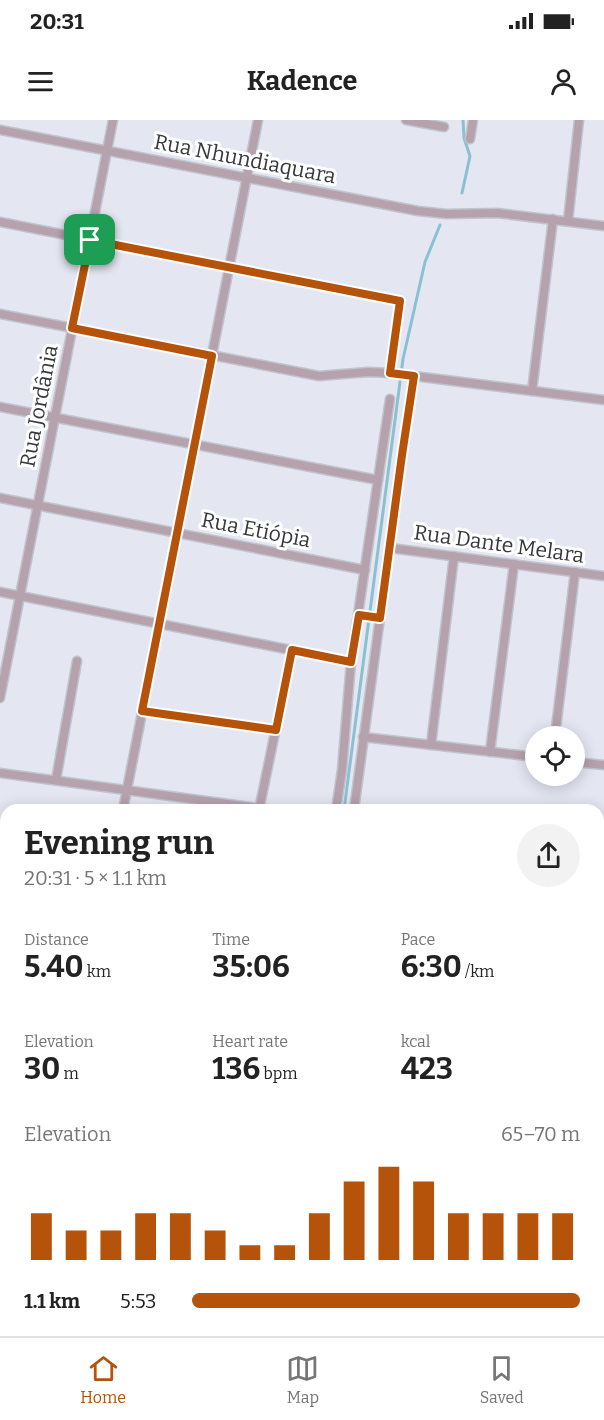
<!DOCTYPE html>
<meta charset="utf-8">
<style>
:root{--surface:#fff;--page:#f2f2f2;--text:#222;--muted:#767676;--line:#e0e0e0;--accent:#b45309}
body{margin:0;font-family:Bitter,serif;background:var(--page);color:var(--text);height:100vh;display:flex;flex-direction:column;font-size:22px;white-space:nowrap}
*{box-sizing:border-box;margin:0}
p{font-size:20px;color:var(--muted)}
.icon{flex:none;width:33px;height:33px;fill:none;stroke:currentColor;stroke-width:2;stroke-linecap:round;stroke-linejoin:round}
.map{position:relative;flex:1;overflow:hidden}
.sheet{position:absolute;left:0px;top:684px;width:604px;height:532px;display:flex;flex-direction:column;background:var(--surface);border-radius:18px 18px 0 0;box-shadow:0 3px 15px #0003}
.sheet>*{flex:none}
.tools{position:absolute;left:525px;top:606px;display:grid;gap:12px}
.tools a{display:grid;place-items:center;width:60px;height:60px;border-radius:50%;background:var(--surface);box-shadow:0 3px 15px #0003;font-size:30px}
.pin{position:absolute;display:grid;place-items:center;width:51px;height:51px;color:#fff;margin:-26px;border-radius:12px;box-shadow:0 3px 9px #0006}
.round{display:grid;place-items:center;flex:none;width:63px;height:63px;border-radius:32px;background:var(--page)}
.head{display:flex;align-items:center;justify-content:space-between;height:102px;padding:0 24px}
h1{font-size:33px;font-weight:700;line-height:45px}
.metrics{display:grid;grid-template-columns:repeat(3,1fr);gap:9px;height:102px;padding:6px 24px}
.metrics div{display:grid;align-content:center}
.metrics b{font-size:30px;font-weight:700}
.metrics small{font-size:16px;font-weight:400}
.metrics p{font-size:16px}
.chart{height:168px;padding:12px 24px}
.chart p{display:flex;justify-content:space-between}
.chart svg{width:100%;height:108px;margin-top:6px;stroke:var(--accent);stroke-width:6}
ul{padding:0 24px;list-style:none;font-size:20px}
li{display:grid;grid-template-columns:96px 72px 1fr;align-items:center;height:45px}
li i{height:15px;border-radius:8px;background:var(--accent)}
.status{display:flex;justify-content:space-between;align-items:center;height:42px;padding:0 30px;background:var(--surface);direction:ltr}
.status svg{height:16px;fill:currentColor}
header{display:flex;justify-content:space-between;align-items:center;height:78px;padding:0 24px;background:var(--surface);font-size:27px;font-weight:700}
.dock{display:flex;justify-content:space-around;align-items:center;height:84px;border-top:2px solid var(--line);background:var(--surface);font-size:16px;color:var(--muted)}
.dock a{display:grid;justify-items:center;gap:3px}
.dock .active{color:var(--accent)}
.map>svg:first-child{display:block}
</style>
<div class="status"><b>20:31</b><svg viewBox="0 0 49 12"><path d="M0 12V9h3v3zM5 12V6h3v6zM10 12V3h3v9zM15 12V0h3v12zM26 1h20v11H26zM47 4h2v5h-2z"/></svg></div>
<header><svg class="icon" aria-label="menu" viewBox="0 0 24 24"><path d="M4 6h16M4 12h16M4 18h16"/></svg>Kadence<svg class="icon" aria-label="person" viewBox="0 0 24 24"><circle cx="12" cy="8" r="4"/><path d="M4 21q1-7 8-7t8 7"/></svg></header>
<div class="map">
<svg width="604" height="1216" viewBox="0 0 604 1216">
<rect width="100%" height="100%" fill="#e4e7f2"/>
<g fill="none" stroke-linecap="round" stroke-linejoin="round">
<g stroke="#89c1d3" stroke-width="3">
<polyline points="462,73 470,36 464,18 463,0"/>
<polyline points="344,690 403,239 425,142 440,105"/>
<polyline points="276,1216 277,1210"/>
</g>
<defs>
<g id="minor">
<polyline points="406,0 444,7"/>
<polyline points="0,10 418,91 447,94 497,93 604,106"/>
<polyline points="470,19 473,0"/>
<polyline points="568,101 579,0"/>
<polyline points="0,102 400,181"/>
<polyline points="0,194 319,256 368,252 390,253 604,280"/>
<polyline points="532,271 553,99"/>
<polyline points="0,287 378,360"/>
<polyline points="0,378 365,450"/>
<polyline points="390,428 604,456"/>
<polyline points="0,472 351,542"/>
<polyline points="0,578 113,0"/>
<polyline points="142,591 276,610"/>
<polyline points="555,616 575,452"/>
<polyline points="363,617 536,637"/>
<polyline points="431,625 454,436"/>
<polyline points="490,632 514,444"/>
<polyline points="574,642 604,645"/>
<polyline points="0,653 272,690"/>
<polyline points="56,660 77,541"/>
<polyline points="123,690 258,0"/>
<polyline points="259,690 292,530"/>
<polyline points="336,690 342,650 351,542 390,279"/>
<polyline points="354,690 402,335 414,256"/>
<polyline points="598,732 604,732"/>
<polyline points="0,847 6,849"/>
<polyline points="598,893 604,894"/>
<polyline points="0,902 2,893"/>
<polyline points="0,957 6,958"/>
<polyline points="598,976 604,977"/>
<polyline points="0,1018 6,1020"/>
<polyline points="598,1055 604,1056"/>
<polyline points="0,1100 6,1101"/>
<polyline points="0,1196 6,1198"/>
<polyline points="45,1210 62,1216"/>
<polyline points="98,1216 99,1210"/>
<polyline points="175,1216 176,1210"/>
<polyline points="256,1216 257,1210"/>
<polyline points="285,1216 286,1210"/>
<polyline points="600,1216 604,1197"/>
</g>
<g id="secondary">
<polyline points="0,736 6,737"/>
<polyline points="598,808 604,764"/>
<polyline points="598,817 604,818"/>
<polyline points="542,1216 543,1210"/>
</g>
</defs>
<use href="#minor" stroke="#c1c4ce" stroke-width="11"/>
<use href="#secondary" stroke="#c1c4ce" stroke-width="15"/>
<polyline stroke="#9ea0a8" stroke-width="1.5" stroke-dasharray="4.5 4.5" stroke-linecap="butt" points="391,245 398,190"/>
<use href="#minor" stroke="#b6a2ad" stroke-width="8"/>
<use href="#secondary" stroke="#9d8091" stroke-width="12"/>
<g stroke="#55565c" stroke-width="3" stroke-dasharray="12 6" stroke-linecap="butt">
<polyline points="0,861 6,863"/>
<polyline points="598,1024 604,1026"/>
</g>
</g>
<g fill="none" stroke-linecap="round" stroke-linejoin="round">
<defs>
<polygon id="route" points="90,120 400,181 390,253 414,256 402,335 380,498 359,495 351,542 292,530 276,610 142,591 212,236 72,208"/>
</defs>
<use href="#route" stroke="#fff" stroke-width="12"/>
<use href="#route" stroke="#b45309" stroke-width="8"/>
</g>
<g text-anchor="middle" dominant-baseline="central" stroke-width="6" stroke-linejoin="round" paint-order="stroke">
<g font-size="21" fill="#37383c" stroke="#fff">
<text transform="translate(245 39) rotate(11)">Rua Nhundiaquara</text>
<text transform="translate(39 286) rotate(-79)">Rua Jordânia</text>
<text transform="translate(256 410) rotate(11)">Rua Etiópia</text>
<text transform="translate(499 424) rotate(8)">Rua Dante Melara</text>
</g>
</g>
</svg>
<div class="tools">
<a><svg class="icon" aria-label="locate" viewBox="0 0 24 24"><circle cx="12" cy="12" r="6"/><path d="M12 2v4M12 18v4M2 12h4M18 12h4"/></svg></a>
</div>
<div class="pin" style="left:90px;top:120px;background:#1e9e55"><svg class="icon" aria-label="arrive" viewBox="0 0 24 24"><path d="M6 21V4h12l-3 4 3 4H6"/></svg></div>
<section class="sheet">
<div class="head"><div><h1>Evening run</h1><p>20:31 · 5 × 1.1 km</p></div><a class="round"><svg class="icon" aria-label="share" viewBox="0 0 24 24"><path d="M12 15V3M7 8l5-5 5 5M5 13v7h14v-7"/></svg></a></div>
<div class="metrics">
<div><p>Distance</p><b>5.40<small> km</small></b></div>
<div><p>Time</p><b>35:06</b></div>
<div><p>Pace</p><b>6:30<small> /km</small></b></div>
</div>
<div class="metrics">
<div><p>Elevation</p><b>30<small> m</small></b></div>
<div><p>Heart rate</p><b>136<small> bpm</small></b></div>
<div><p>kcal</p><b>423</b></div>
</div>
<div class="chart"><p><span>Elevation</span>65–70 m</p>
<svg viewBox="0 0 160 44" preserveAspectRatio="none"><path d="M5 44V25M15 44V32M25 44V32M35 44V25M45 44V25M55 44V32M65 44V38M75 44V38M85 44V25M95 44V12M105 44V6M115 44V12M125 44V25M135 44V25M145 44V25M155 44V25"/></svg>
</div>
<ul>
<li><b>1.1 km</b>5:53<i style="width:100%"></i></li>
</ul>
</section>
</div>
<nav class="dock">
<a class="active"><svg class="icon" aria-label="home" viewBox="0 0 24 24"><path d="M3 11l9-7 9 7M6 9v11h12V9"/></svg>Home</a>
<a><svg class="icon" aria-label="map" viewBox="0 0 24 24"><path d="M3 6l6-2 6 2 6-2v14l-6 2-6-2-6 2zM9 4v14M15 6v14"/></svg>Map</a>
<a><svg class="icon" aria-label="saved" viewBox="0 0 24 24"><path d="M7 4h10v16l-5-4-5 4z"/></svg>Saved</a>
</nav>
